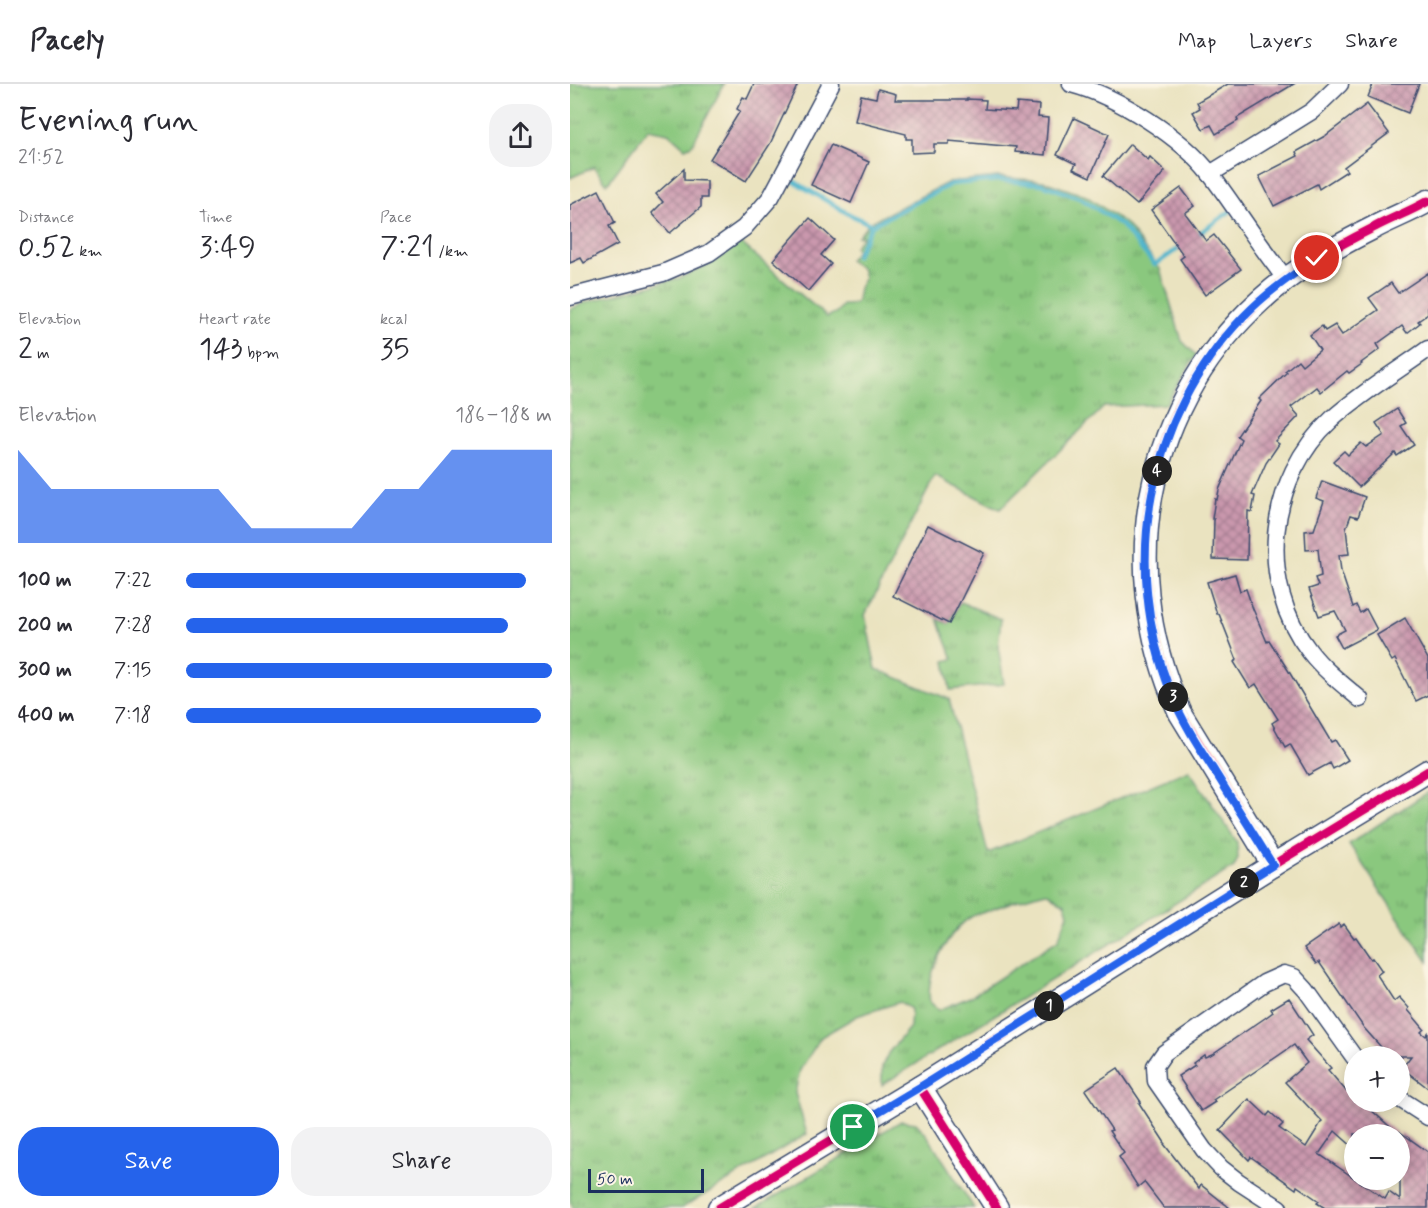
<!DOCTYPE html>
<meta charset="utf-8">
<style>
:root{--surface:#fff;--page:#f2f2f3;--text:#2b2b33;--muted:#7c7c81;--line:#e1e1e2;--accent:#2563eb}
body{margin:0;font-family:Mynerve,sans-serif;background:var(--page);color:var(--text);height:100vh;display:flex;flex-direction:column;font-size:22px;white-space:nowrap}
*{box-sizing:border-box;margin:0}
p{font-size:20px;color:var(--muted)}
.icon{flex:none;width:33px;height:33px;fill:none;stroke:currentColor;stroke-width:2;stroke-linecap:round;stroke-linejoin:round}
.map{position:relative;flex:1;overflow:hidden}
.panel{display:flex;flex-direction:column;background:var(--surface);width:570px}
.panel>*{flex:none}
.buttons{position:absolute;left:774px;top:962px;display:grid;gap:12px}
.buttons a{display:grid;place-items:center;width:66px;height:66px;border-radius:50%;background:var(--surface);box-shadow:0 3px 15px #0003;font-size:30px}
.scale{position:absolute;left:18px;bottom:15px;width:116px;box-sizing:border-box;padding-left:6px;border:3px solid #1b2f5e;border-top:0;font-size:16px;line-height:21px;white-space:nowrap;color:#1b2f5e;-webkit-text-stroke:4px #fcf5e5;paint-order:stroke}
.pin{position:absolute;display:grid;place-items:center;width:51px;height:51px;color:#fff;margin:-26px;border:3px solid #fff;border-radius:50%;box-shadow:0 2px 6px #0007}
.km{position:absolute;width:30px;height:30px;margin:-15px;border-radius:50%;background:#222;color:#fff;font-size:16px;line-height:30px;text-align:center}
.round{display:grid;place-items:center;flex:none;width:63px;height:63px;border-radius:24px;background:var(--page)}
.summary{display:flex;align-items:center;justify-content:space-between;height:102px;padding:0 18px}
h1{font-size:33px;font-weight:600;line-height:45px}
.stats{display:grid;grid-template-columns:repeat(3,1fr);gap:9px;height:102px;padding:6px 18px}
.stats div{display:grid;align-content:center}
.stats b{font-size:30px;font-weight:600}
.stats small{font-size:16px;font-weight:400}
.stats p{font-size:16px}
.chart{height:168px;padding:12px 18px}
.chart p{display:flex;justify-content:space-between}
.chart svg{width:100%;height:108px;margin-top:6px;fill:var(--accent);opacity:.7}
.cta{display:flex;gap:12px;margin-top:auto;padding:12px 18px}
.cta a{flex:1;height:69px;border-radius:24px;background:var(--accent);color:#fff;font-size:24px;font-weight:600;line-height:69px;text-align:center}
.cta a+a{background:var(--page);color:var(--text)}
ul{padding:0 18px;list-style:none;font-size:20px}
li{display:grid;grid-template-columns:96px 72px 1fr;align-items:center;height:45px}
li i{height:15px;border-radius:8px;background:var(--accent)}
header{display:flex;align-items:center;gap:36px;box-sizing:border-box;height:84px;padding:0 30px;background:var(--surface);border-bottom:2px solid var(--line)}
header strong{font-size:28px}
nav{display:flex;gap:33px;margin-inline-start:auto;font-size:21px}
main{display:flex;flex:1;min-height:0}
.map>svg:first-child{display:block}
</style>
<header>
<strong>Pacely</strong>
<nav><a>Map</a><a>Layers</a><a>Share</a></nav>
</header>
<main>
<section class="panel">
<div class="summary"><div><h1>Evening run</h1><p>21:52</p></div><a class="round"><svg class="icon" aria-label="share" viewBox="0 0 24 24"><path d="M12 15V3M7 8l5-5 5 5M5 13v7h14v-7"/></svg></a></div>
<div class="stats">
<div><p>Distance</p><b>0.52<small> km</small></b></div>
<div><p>Time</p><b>3:49</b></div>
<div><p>Pace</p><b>7:21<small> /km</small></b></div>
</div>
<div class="stats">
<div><p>Elevation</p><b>2<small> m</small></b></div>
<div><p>Heart rate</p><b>143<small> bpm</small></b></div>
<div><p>kcal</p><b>35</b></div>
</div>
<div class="chart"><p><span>Elevation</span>186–188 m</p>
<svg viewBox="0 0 160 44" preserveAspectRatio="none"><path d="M0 44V6L10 22L20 22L30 22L40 22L50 22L60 22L70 38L80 38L90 38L100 38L110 22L120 22L130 6L140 6L150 6L160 6V44z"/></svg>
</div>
<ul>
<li><b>100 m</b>7:22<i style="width:93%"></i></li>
<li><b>200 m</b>7:28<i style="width:88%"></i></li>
<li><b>300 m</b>7:15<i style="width:100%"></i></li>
<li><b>400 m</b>7:18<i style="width:97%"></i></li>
</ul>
<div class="cta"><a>Save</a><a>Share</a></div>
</section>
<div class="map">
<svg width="858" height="1124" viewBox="0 0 858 1124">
<defs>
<pattern id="grass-tufts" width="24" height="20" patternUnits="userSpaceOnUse" patternTransform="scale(1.5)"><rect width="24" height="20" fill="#8ac87e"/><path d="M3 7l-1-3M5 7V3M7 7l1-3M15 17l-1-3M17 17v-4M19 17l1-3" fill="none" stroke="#70a36a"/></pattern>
<pattern id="building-cross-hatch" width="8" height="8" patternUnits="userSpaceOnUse" patternTransform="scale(1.5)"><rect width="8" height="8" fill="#ca98ad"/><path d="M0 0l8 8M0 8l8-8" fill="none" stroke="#a37c90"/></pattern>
</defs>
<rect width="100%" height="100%" fill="#fcf5e5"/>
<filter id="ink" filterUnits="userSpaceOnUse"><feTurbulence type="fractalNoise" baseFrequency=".0167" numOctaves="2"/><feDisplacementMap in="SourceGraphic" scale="12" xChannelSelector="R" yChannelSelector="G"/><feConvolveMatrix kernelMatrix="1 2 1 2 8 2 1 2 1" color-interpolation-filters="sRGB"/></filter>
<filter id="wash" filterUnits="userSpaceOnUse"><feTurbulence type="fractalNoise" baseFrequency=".008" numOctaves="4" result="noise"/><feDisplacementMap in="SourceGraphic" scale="24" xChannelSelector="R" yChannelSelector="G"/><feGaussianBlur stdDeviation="1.35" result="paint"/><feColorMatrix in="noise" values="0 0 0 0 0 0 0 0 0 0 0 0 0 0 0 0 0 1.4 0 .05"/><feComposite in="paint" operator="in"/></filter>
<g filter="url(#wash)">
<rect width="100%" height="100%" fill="#eae3c0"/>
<g fill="url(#grass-tufts)" stroke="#527c6e" stroke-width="1.5" fill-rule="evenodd">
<polygon points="0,0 154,0 122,61 115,64 98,49 78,45 37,100 24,83 0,94"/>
<path d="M 428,93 L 473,97 L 516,112 L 556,140 L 590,185 L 612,257 L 626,271 L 596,320 L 534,323 L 430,425 L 365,392 L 295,531 L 306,585 L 379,615 L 418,769 L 619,686 L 667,758 L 668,774 L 664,783 L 312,1001 L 312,982 L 319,968 L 340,943 L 341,925 L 330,918 L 287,932 L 251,953 L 230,986 L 225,1009 L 237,1050 L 112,1124 L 3,1124 L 0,1118 L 0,225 L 17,218 L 110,194 L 141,179 L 171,159 L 257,233 L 267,228 L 273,221 C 292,221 286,216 289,204 C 290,201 293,198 294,194 L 291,184 L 279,176 L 287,166 L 284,163 L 293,152 L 288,152 L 301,138 L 379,98 ZM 476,808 L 495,819 L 498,830 L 488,856 L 402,912 L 369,926 L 360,918 C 355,891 377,848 401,833 C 405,830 413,829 418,827 C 437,819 456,813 476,808 Z"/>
<polygon points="390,518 431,535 428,562 434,600 380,606 375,577 383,575 368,535 379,540"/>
<polygon points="858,708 858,878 779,760"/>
<polygon points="331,1037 346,1039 357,1051 404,1124 186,1124"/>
</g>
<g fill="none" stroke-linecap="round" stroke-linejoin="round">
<g stroke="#4fb5cd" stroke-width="4.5">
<polyline points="215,92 279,130 302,141 381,100 429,96 472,100 512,115 551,141 585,181 613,161"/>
<polyline points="627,151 662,126"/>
<polyline points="286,172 302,141"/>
</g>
</g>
<g id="blocks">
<g fill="url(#building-cross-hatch)">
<polygon points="184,0 228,0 200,60 176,97 140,75 170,27 167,25 173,13 177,15"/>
<polygon points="658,0 724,0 667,34 668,37 646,50 641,41 633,45 623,28 630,24 627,18"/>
<polygon points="803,0 849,0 838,29 798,13"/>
<polygon points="308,5 326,10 325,16 397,16 397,15 416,16 415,25 446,27 447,19 469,21 468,33 478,34 475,71 445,68 446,63 379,57 379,60 364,60 364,68 342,69 342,55 336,55 336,50 285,37 291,11 306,14"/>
<polygon points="797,20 819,49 774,83 777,87 749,105 747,100 704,122 689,92 728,72 726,68 755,52"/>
<polygon points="504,34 539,50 520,93 503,85 506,80 487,71"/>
<polygon points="560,60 578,76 580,73 595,87 567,121 533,92"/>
<polygon points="261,61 299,78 281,119 241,101"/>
<polygon points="114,85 114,96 137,97 137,114 131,114 131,123 100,149 82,129 93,118 86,110"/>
<polygon points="611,104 625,122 615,129 636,157 644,151 671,185 635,211 610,175 614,172 581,126"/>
<polygon points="29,106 45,139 39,142 48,160 14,179 11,174 0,179 0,121"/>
<polygon points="240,134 264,156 251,171 261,180 238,207 203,176"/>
<polygon points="858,189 858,230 848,237 850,239 837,249 832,242 807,260 810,265 791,279 792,280 779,289 777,287 751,308 747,303 721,323 729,332 705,357 709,360 696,379 682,411 685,412 682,428 678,427 677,476 643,475 644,435 642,435 645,415 647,416 649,406 671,355 667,352 691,317 689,315 717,288 715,287 728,276 732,281 750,266 740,251 752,242 755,247 765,241 772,251 808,226 799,214 821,199 828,209"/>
<polygon points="827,325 836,339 831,342 844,361 827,372 825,369 789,403 763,377 774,367 778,371 791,359 796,363 814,351 806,339"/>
<polygon points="752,397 795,413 788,433 781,431 776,444 779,470 769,471 771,487 783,523 786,521 790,529 796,525 807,546 772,564 765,551 775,546 765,527 749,532 739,505 748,502 745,494 751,492 748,465 736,466 735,447 744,446 754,417 746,414"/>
<polygon points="358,441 414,469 379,540 323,512"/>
<polygon points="665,490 670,507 676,505 683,525 697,558 699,556 718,586 761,658 765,656 778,676 763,685 760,679 738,691 720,660 715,663 702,639 708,635 686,600 680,604 664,578 667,576 649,530 647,530 637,498"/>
<polygon points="835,534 858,575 858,611 846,617 825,575 822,577 807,551"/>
<polygon points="769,840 770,843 774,840 784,854 786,853 801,875 803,874 812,887 807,891 824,917 829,913 839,924 838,926 854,945 851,948 856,952 858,949 858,1004 832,984 841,972 819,972 794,944 749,878 746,880 734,864"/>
<polygon points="719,914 743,951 736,956 761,984 758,986 777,1008 784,999 784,1017 791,1017 828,1050 784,1050 784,1064 765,1047 749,1070 815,1115 819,1108 830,1116 830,1048 858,1068 858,1124 755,1124 747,1119 749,1117 727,1102 726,1105 681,1073 679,1076 650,1046 679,1015 697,1032 700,1028 713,1040 709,1044 736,1063 752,1037 715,998 737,979 724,961 643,1016 645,1018 631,1027 608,992 625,981 623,979 634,971 635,973 642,970 695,934 703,928 701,925"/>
<polygon points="548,984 571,1018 569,1019 595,1059 594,1060 629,1105 631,1101 660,1124 594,1124 574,1098 568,1103 549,1073 554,1069 539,1047 542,1046 515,1006"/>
</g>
</g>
</g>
<g filter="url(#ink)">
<use href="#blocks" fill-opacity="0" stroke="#3a4a6d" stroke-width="1.5"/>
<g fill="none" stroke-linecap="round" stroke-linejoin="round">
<defs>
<g id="street">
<path d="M 501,0 C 547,12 612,53 641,91 C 667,125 689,162 716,195"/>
<polyline points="640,90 742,27 770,0"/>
<polyline points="0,213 93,189 139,169 174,144 201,113 261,0"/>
<path d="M 790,615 C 772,600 754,586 740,568 C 686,499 697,394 762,335 C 791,309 826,288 858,265"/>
<polyline points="830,1015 858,1033"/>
<polyline points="709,1124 669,1098 651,1084 634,1066 586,997 585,982 594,969 694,899 714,890 724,893 736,906 784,973"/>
</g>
<g id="secondary">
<path d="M 703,781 L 610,629 C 540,475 578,301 715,196 C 743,175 773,159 805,143 C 822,134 841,127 858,117"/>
<polyline points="350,1003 427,1124"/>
<polyline points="149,1124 350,1003 703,781 858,687"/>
</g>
</defs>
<use href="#street" stroke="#3a4a6d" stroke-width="19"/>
<use href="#secondary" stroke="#3a4a6d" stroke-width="25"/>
<use href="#street" stroke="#fff" stroke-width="16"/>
<use href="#secondary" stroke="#fff" stroke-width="22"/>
<defs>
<g id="cycleway">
<path d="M 703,781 L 610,629 C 540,475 578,301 715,196 C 743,175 773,159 805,143 C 822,134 841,127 858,117"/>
<polyline points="350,1003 427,1124"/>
<polyline points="149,1124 350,1003 703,781 858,687"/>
</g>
</defs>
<use href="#cycleway" stroke="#fcf5e5" stroke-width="13"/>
<use href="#cycleway" stroke="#d6006c" stroke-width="9"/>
</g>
</g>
<g fill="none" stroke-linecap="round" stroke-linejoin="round" filter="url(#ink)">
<defs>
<path id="route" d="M 283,1043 L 350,1003 L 703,781 C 684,750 664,719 645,688 C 629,663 612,637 601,609 C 550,481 577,334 673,233 C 695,210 721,192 747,174"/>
</defs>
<use href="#route" stroke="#fff" stroke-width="12"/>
<use href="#route" stroke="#2563eb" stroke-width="8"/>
</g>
</svg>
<div class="buttons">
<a>+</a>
<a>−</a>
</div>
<div class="scale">50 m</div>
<div class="pin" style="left:283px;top:1043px;background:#1e9e55"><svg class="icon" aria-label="arrive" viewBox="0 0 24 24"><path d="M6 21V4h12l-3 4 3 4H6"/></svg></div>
<div class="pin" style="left:747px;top:174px;background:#d93025"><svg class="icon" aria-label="check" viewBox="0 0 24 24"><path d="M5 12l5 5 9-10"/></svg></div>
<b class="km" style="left:479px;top:922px">1</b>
<b class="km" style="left:674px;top:799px">2</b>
<b class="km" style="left:603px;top:613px">3</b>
<b class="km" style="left:587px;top:387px">4</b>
</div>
</main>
